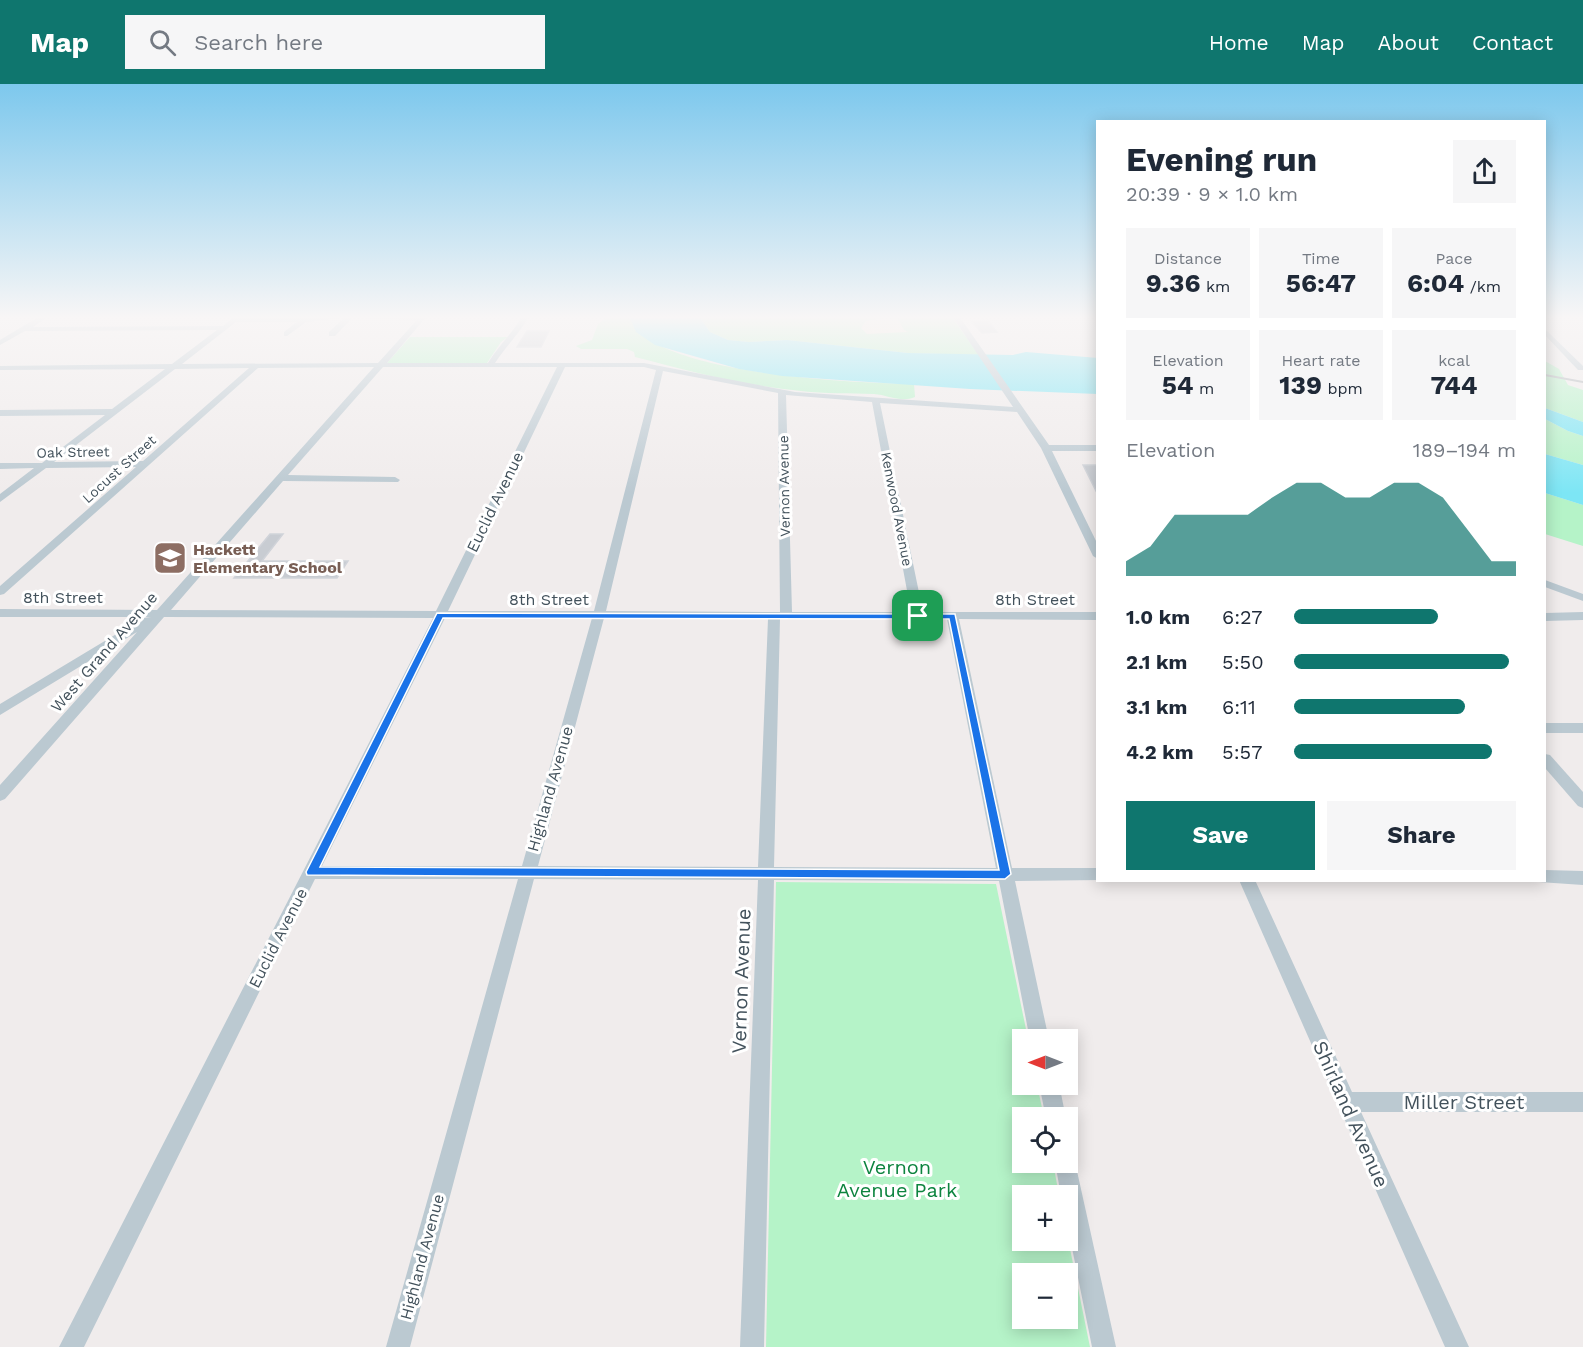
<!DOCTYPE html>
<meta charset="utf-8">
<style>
:root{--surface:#fff;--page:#f6f6f7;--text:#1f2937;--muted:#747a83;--accent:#0f766e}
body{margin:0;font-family:"Work Sans",sans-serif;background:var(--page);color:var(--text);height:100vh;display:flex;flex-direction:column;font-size:22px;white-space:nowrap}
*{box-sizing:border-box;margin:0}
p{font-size:20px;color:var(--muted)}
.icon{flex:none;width:33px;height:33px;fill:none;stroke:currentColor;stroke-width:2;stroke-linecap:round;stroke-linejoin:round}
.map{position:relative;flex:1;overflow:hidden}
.sheet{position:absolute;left:1096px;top:36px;width:450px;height:762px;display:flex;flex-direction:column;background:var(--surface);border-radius:0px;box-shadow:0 3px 15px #0003}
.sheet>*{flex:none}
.needle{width:39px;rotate:270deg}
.tools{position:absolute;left:1012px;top:945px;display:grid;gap:12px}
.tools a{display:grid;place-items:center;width:66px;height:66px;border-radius:0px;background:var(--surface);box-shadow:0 3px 15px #0003;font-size:30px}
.pin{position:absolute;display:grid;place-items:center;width:51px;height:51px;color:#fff;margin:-26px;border-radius:12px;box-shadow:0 3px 9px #0006}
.round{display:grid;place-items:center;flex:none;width:63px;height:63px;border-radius:0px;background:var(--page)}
.head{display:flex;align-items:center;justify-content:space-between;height:102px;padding:0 30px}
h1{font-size:33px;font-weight:700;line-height:45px}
.figures{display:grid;grid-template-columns:repeat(3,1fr);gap:9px;height:102px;padding:6px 30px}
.figures div{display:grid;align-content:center;border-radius:0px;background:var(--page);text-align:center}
.figures b{font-size:26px;font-weight:700}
.figures small{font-size:16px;font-weight:400}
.figures p{font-size:16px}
.chart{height:168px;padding:12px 30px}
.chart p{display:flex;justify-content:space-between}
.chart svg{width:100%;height:108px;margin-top:6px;fill:var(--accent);opacity:.7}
.primary-button{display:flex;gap:12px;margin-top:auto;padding:12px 30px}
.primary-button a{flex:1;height:69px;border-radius:0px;background:var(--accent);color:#fff;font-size:24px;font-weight:700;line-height:69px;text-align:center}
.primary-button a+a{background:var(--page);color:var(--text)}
ul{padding:0 30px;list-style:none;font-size:20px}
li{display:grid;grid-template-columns:96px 72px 1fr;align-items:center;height:45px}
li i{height:15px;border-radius:8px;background:var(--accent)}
header{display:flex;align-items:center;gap:36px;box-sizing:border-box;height:84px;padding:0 30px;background:var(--accent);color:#fff}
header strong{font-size:28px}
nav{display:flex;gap:33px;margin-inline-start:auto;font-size:21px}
.search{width:420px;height:54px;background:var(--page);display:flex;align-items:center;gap:15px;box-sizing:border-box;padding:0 21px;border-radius:0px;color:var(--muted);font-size:22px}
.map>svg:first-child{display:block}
</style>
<header>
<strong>Map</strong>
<div class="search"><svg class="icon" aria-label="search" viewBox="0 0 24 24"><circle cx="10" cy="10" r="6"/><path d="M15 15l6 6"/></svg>Search here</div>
<nav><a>Home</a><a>Map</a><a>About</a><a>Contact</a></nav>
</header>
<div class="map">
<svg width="1583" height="1263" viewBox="0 0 1583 1263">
<rect width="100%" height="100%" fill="#f0ecec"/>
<g fill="#b5f3c8" fill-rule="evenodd">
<path d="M 609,232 L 629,232 C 646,291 860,299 914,300 L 915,313 C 901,319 888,311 874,310 C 850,309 826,310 801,307 C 745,302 689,287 635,273 L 634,268 L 627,265 L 581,265 L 576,262 L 592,256 L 598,240 Z"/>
<polygon points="699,232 951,232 979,271 908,269 787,256 749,258 728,256 710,248"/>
<polygon points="410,253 508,253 501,258 487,279 387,279"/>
<polygon points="1545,277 1559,285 1568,301 1583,306 1583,338 1545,324"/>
<polygon points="1545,335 1568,347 1583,352 1583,381 1545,370"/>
<polygon points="1545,409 1583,421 1583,462 1545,450"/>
<path d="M 776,798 L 996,800 L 1028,955 L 1023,956 L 1023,1000 L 1037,1001 L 1044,1033 L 1023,1034 L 1023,1078 L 1053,1079 L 1059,1111 L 1023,1112 L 1023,1156 L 1068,1155 L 1090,1263 L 766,1263 ZM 1023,1190 L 1068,1190 L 1068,1234 L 1023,1234 Z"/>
</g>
<polygon fill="#f3eada" points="885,234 898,235 904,246 908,248 867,250 861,244 866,237"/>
<g fill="#7de6f5">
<polygon points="629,232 699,232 710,248 728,256 749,258 787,256 908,269 1013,271 1026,268 1098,274 1098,310 970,305 782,292 739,285 655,261 636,248"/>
<polygon points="1545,324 1583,338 1583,352 1568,347 1545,335"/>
<polygon points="1545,370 1583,381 1583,421 1545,409"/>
</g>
<g fill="#c8ccd2" stroke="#d0d3d9" stroke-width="1.5">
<polygon points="987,236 997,248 982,249 971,237"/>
<polygon points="527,247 549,247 541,263 517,263"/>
<polygon points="1083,381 1098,381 1098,411"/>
<polygon points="270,450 283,450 262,477 348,477 337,494 234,494"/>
</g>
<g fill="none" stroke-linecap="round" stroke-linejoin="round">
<g fill="#bbc9d1" fill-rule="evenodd">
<path d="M 40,232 L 49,232 L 33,243 L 223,242 L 235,232 L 427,232 L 387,279 L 488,279 C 498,262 513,249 522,232 L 529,232 C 520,249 506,262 495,279 L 644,279 L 795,308 L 1013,323 L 952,232 L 959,232 L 1049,361 L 1098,361 L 1098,367 L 1052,367 L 1098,461 L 1098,475 L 1093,472 L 1041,364 L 1017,328 L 880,319 L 923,528 L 1098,528 L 1098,536 L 959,535 L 1012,784 L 1098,784 L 1098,796 L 1101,796 L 1015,797 L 1049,956 L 1030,956 L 999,797 L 774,796 L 764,1263 L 740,1263 L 758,796 L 534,795 L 410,1263 L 386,1263 L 518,795 L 315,795 L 84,1263 L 59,1263 L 433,534 L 164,533 L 5,715 L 0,717 L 0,701 L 137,548 L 0,631 L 0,620 L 143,534 L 151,533 L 0,533 L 0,525 L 157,526 L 374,283 L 258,284 L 4,510 L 0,511 L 0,502 L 136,383 L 46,384 L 0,418 L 0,410 L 34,384 L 0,385 L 0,379 L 42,379 L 105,331 L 0,332 L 0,326 L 112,325 L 165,285 L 0,286 L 0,282 L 172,280 L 217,246 L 25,247 L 0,261 L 0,256 ZM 342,234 L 344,234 L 329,248 L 329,252 L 335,252 L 352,234 L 417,236 L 378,279 L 182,280 L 236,238 L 297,238 L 284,248 L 284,252 L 287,252 L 306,238 ZM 383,283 L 557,283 L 436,527 L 171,526 L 283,397 L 398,398 L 400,396 L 395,393 L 288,391 ZM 565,283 L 644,283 L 656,286 L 594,527 L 448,527 ZM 249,284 L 143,377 L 54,378 L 175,285 ZM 663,287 L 778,309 L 780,528 L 606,527 ZM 786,311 L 872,318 L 911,528 L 792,528 ZM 445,534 L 592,534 L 522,782 L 322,782 ZM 604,534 L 768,535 L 758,783 L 538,782 ZM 780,535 L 947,535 L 996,784 L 774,783 Z"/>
<polygon points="1545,245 1583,282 1583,286 1578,286 1545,251"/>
<polygon points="1545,496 1583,510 1583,517 1545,503"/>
<polygon points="1583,528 1583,536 1545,537 1545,529"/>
<rect x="1545" y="639" width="38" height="10"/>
<polygon points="1545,670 1550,671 1583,708 1583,724 1578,722 1545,684"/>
<polygon points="1545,786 1583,787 1583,801 1539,798 1545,796"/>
<polygon points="1239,796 1255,796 1352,1008 1583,1008 1583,1028 1361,1028 1469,1263 1445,1263"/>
<polygon points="1039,1000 1059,1000 1066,1034 1046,1034"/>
<polygon points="1068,1069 1072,1071 1075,1078 1116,1263 1092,1263 1068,1144 1068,1112 1061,1112 1055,1078 1068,1078"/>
</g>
<polyline stroke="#aeb3b8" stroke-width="2" points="1545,291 1583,298"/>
</g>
<linearGradient id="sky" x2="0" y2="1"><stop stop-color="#7dc8ed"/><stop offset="0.57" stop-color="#f8f6f6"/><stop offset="1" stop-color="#f8f6f6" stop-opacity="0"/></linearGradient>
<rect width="1583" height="409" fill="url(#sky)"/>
<path fill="#1a73e8" stroke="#fff" stroke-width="1.5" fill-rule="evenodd" d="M 437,529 L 955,530 L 1011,790 L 1005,795 L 307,791 L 306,788 ZM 443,534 L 949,535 L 999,786 L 320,783 Z"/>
<defs>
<symbol id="school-square" viewBox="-11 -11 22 22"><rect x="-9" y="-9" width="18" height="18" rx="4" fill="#8d6e63" stroke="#fff"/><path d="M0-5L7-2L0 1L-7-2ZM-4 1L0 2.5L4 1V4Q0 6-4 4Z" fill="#fff"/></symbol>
</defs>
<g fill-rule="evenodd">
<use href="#school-square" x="151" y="455" width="38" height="38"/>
</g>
<g text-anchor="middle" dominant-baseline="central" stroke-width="6" stroke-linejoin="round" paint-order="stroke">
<g font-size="14" fill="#43525c" stroke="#fff">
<text transform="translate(73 368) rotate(-1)">Oak Street</text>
<text transform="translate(119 385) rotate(-42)">Locust Street</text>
<text transform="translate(784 402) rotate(-91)">Vernon Avenue</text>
<text transform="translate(897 425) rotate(79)">Kenwood Avenue</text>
</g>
<g font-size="16" fill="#43525c" stroke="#fff">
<text transform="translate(495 418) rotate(-64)">Euclid Avenue</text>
<text x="63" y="513">8th Street</text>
<text x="549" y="515">8th Street</text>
<text x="1035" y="515">8th Street</text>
<text transform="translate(104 568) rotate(-49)">West Grand Avenue</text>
<text transform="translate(550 705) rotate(-74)">Highland Avenue</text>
<text transform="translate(278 854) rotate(-63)">Euclid Avenue</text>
<text transform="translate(422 1173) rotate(-75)">Highland Avenue</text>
</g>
<g font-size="16" font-weight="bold" fill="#785e54" stroke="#fff" text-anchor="start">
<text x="193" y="465">Hackett<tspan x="193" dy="18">Elementary School</tspan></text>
</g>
<g font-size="20" fill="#43525c" stroke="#fff">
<text transform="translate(741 897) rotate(-88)">Vernon Avenue</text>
<text x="1464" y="1018">Miller Street</text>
<text transform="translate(1351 1030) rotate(66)">Shirland Avenue</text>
</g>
<g font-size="20" fill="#0d843f" stroke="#fff">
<text x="897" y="1083">Vernon<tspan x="897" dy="23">Avenue Park</tspan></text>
</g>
</g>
</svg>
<div class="tools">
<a><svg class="needle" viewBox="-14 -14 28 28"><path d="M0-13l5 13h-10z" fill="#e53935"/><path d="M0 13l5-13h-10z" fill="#747a83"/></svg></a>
<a><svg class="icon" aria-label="locate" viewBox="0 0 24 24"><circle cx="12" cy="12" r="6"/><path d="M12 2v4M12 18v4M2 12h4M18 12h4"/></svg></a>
<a>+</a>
<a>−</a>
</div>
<div class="pin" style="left:918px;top:532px;background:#1e9e55"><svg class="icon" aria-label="arrive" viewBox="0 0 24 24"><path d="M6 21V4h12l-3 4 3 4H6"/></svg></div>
<section class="sheet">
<div class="head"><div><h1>Evening run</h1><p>20:39 · 9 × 1.0 km</p></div><a class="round"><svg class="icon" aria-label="share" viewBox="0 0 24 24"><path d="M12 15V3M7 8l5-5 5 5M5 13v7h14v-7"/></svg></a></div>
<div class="figures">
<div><p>Distance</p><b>9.36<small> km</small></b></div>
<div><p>Time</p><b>56:47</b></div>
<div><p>Pace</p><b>6:04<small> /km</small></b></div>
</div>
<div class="figures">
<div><p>Elevation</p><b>54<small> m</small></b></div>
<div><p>Heart rate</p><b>139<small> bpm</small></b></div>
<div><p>kcal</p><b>744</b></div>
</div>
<div class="chart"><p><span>Elevation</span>189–194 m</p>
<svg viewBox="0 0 160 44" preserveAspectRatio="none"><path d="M0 44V38L10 32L20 19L30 19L40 19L50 19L60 12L70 6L80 6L90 12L100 12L110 6L120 6L130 12L140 25L150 38L160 38V44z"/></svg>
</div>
<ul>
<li><b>1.0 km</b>6:27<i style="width:65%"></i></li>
<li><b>2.1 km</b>5:50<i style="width:97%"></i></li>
<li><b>3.1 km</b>6:11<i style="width:77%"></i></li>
<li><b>4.2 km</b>5:57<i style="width:89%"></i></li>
</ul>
<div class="primary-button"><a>Save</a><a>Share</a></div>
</section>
</div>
